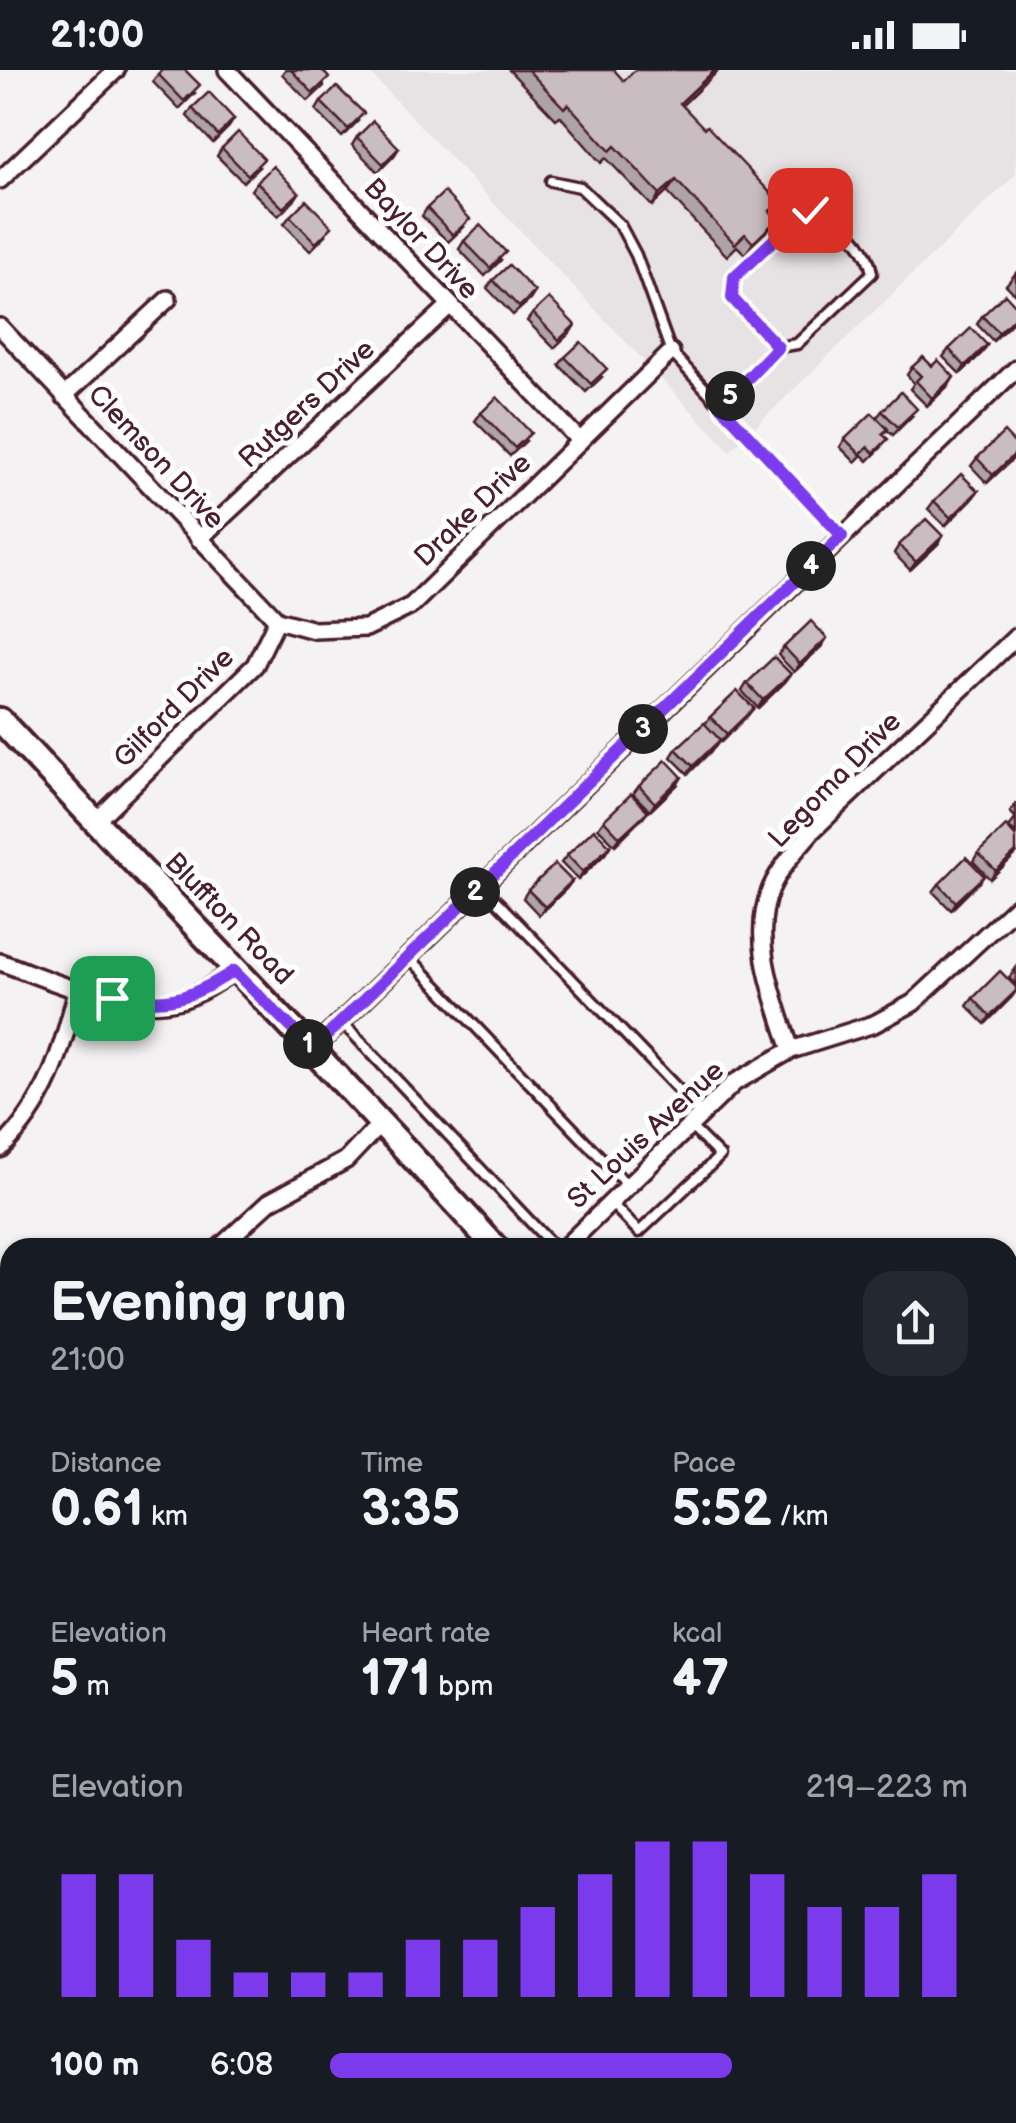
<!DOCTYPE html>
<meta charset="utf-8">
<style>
:root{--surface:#171b24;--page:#242831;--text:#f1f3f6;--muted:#9ea1a6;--accent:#7c3aed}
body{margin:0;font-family:"Balsamiq Sans",sans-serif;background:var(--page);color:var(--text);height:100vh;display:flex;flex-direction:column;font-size:38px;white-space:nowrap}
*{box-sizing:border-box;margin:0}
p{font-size:32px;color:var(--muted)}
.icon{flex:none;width:55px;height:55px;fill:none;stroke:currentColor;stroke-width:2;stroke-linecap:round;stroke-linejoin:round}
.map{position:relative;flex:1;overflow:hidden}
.details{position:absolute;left:0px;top:1168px;width:1018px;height:888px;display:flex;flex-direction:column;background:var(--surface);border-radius:30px 30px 0 0;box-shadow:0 2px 8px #0004}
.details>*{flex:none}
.pin{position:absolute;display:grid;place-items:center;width:85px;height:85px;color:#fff;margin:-42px;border-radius:20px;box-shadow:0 5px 15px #0006}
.km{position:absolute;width:50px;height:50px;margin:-25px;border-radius:50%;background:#222;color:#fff;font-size:28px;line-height:50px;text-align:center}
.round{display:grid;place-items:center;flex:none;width:105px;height:105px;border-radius:30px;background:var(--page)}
.overview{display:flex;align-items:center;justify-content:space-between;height:170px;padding:0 50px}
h1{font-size:55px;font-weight:700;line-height:75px}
.stats{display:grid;grid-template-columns:repeat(3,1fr);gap:15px;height:170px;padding:10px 50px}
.stats div{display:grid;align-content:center}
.stats b{font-size:50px;font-weight:700}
.stats small{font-size:28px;font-weight:400}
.stats p{font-size:28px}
.chart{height:280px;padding:20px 50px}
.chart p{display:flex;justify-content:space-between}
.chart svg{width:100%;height:180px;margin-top:10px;stroke:var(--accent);stroke-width:6}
ul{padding:0 50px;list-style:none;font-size:32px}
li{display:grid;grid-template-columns:160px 120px 1fr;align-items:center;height:75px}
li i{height:25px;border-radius:12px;background:var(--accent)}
.status{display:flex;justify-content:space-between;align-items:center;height:70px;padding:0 50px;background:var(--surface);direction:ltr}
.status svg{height:28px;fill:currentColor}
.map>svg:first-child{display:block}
</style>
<div class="status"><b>21:00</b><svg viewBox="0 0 49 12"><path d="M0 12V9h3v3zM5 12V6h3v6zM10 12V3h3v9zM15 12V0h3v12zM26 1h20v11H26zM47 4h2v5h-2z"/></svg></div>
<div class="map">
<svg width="1016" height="2053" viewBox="0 0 1016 2053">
<rect width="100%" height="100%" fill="#f4f2f2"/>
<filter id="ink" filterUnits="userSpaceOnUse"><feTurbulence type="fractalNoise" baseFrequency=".01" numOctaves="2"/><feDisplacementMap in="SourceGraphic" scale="20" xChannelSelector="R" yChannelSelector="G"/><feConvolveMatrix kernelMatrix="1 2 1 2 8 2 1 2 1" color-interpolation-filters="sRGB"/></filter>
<g filter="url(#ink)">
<g fill="#e7e2e3">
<polygon points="367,0 1016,0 1016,104 730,381"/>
<polygon points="1008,1736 1016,1745 1016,2053 289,2053 297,2045 1008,2045"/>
</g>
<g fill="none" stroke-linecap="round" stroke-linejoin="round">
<defs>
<g id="lane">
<polyline points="551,111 580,117 620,155 636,185 671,282 842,466"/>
<path d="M 721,336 L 778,277 L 797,274 L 872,203 C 867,174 843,154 819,139 C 794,141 752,188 734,207 L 732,228 L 778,277"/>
<polyline points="482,816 701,1043"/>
<polyline points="410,888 628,1116"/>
<polyline points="342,952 555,1178"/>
<polyline points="611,1133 639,1162 720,1086 690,1056"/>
<polyline points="1008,1772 1008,1788"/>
<polyline points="601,2045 608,2053"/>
<polyline points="932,2045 940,2053"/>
</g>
<g id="street">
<polyline points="227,0 580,371"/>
<polyline points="0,110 116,0"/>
<polyline points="0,257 277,550"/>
<polyline points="64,326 168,229"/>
<polyline points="199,469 449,236"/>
<polyline points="277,550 314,560 366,558 411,536 671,282"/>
<polyline points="95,752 255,595 277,550"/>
<path d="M 0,892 C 54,911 121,944 180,930 C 199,925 218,911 234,901"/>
<polyline points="313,979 1016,299"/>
<path d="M 791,980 C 775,930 749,870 771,818 C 781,796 798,778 813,760 L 1016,567"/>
<path d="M 0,1079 C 47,1034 62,981 77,920"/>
<polyline points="219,1178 269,1132 346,1090 382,1052"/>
<polyline points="564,1178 734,1013 791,980 874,954 913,933 1016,837"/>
<polyline points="0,1302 10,1292"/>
<polyline points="0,1515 10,1505"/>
<polyline points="1008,1675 1016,1667"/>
<polyline points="0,1715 10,1705"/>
<polyline points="1008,1837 1016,1829"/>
<polyline points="781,2053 790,2045"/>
</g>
<g id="secondary">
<path d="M 0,650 C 165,827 334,999 496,1178"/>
<polyline points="1008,1704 1016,1713"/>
</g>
</defs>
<use href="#lane" stroke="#4a1f2b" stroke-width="15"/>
<use href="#street" stroke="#4a1f2b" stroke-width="22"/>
<use href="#secondary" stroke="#4a1f2b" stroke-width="30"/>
<use href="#lane" stroke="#fff" stroke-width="8"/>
<use href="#street" stroke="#fff" stroke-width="15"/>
<use href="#secondary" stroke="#fff" stroke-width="22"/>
</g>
<g fill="#aea3a6" stroke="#4a1f2b" stroke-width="2.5">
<polygon points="285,0 322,0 324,16 308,31 282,4"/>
<polygon points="509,0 602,0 624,11 682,35 771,142 770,161 745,184 737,176 727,186 667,122 652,136 606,88 601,93 560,46 556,49"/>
<polygon points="158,4 195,23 179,39 153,12"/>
<polygon points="321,32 358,51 342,67 316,40"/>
<polygon points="192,38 234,49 229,57 213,73 187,46"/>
<polygon points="357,67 399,78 394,86 378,102 352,75"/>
<polygon points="222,78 259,97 243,112 217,86"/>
<polygon points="257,112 299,123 294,131 278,146 251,120"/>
<polygon points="427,138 464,157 448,172 422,146"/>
<polygon points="290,146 326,165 310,181 284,154"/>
<polygon points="464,171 501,190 485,206 459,179"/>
<polygon points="1016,203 1016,225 1006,215"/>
<polygon points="493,210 535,222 530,230 513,245 487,218"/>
<polygon points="533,243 575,255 570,263 554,278 527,251"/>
<polygon points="982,246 1016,249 993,271 977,254"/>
<polygon points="987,275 982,283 960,304 943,287 949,279"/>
<polygon points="565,287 602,307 586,322 559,295"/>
<polygon points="932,296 949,315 927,336 910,319 914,313 907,305 912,297"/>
<polygon points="882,341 912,346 893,365 887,360 883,365 882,377 868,391 862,385 855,392 840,377 845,369 877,347"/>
<polygon points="481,343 526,371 510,386 475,351"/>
<polygon points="1015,387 987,413 971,396 977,388"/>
<polygon points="978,421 972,429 945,456 928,439 934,431"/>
<polygon points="943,466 938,474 910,500 894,483 899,475"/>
<polygon points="822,576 794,602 778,585 784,577"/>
<polygon points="791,604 785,612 758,638 742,621 747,613"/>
<polygon points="748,645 721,672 720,670 715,677 688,704 671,687 676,679 705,654 710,647"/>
<polygon points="677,715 650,741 633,724 639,716"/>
<polygon points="1016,734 1016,764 1009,757 1016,748 1010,742"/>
<polygon points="642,748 615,775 598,758 604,750"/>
<polygon points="610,776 605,784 578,810 561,793 567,785"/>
<polygon points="978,783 1016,784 990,809 973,791"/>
<polygon points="572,811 566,819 539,845 523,828 528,820"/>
<polygon points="978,813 951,840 933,822 939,814"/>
<polygon points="1016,898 1016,915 1009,908"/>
<polygon points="1016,921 985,954 967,936 973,928"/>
<polygon points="643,2045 694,2045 701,2053 650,2053"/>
<polygon points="954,2045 1008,2045 1016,2053 957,2053 952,2047"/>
</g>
<g fill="#8d8487" stroke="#4a1f2b" stroke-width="2.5">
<polygon points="715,0 719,0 672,45 680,33"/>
<polygon points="676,110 667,122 652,136 660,124"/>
<polygon points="778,149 770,161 745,184 753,173"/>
<polygon points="1016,246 1015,249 993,271 999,263"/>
<polygon points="987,275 982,283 960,304 965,296"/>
<polygon points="954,307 949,315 927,336 932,328"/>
<polygon points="1016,383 1016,385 987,413 993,405"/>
<polygon points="978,421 972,429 945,456 951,448"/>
<polygon points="943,466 938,474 910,500 916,492"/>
<polygon points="827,568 822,576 794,602 800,594"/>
<polygon points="791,604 785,612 758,638 763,630"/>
<polygon points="754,638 748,645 721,672 727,664"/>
<polygon points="720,670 715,677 688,704 693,696"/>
<polygon points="682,707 677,715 650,741 655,733"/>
<polygon points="648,741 642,748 615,775 620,767"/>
<polygon points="610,776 605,784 578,810 583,802"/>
<polygon points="1016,782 1016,784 990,809 996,801"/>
<polygon points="984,806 978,813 951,840 956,832"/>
<polygon points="572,811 566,819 539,845 545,837"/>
<polygon points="1016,921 1012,927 985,954 990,946"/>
</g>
<g fill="#cabdc1" stroke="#4a1f2b" stroke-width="2.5">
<polygon points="162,0 185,0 200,15 184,31 158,4"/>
<polygon points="291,0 322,0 329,8 313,23"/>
<polygon points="528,0 614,0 624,11 635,0 715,0 680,33 704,58 707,56 779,132 770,141 778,149 753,173 745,164 735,174 676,110 660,124 615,76 610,81 568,34 564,38"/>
<polygon points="337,17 364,43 348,59 321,32"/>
<polygon points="209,22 234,49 218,65 192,38"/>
<polygon points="373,51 399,78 383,94 357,67"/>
<polygon points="238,62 264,89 248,105 222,78"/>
<polygon points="273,96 299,123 283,138 257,112"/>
<polygon points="444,122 470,149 453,165 427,138"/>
<polygon points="306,130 332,157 316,173 290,146"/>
<polygon points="480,155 506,182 490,198 464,171"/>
<polygon points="509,195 535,222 519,237 493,210"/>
<polygon points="1005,224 1016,236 1016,246 999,263 982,246"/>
<polygon points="549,228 575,255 559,270 533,243"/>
<polygon points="971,258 987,275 965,296 949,279"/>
<polygon points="581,272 607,299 591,314 565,287"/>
<polygon points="923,287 932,296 938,290 954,307 932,328 916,311 921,306 912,297"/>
<polygon points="901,322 917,339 898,357 882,341"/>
<polygon points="497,327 531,363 515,378 481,343"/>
<polygon points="872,343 888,359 882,364 888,369 874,383 868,377 860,384 845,369"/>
<polygon points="1004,362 1016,375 1016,383 993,405 977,388"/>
<polygon points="961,404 978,421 951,448 934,431"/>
<polygon points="926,449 943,466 916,492 899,475"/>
<polygon points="811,551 827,568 800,594 784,577"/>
<polygon points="774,587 791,604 763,630 747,613"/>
<polygon points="737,621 754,638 727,664 710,647"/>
<polygon points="704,653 720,670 693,696 676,679"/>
<polygon points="666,690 682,707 655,733 639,716"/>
<polygon points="631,724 648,741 620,767 604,750"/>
<polygon points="1006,756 1016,767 1016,782 996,801 978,783"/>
<polygon points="594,759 610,776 583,802 567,785"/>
<polygon points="966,787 984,806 956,832 939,814"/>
<polygon points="555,794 572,811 545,837 528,820"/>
<polygon points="1000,901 1016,917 1016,921 990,946 973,928"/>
<polygon points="1016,1981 1016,2053 983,2053 975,2045 1008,2045 1008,1989"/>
<polygon points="662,2045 694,2045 701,2053 670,2053"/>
</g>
</g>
<g fill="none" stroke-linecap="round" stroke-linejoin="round" filter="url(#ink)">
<defs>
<path id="route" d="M 112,928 C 168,935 186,931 234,901 L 313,979 L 842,466 L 721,336 L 778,277 L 732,228 L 734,207 L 794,151 L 810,140"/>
</defs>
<use href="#route" stroke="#fff" stroke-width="20"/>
<use href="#route" stroke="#7c3aed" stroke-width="12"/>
</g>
<g text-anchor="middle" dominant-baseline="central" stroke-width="10" stroke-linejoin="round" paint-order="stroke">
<g font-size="28" fill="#4a1f2b" stroke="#fff">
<text transform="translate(421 169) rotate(47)">Baylor Drive</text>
<text transform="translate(307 334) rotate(-43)">Rutgers Drive</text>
<text transform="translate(156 387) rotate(47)">Clemson Drive</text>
<text transform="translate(473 440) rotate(-44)">Drake Drive</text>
<text transform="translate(174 638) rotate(-45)">Gilford Drive</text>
<text transform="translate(835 710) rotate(-46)">Legoma Drive</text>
<text transform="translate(229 849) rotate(46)">Bluffton Road</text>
<text transform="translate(646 1065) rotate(-43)">St Louis Avenue</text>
</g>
</g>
</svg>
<div class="pin" style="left:112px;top:928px;background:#1e9e55"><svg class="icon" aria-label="arrive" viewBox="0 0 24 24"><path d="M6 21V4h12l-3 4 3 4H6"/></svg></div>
<div class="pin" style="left:810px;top:140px;background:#d93025"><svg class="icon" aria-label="check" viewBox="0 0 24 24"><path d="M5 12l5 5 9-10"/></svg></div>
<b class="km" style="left:308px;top:974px">1</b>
<b class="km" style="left:475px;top:822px">2</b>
<b class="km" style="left:643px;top:659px">3</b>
<b class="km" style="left:811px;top:496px">4</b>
<b class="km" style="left:730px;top:326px">5</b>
<section class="details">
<div class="overview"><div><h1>Evening run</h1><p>21:00</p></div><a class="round"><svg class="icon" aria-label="share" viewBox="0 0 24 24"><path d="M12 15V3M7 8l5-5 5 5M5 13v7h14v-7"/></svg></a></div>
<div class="stats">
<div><p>Distance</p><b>0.61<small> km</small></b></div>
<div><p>Time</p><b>3:35</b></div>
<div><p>Pace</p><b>5:52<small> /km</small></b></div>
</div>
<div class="stats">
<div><p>Elevation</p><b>5<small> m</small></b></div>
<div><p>Heart rate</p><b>171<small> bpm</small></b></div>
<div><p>kcal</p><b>47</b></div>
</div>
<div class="chart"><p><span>Elevation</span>219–223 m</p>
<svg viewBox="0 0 160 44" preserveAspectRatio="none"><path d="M5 44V14M15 44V14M25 44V30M35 44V38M45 44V38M55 44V38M65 44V30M75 44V30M85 44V22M95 44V14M105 44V6M115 44V6M125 44V14M135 44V22M145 44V22M155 44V14"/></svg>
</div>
<ul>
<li><b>100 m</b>6:08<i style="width:63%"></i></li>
</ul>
</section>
</div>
